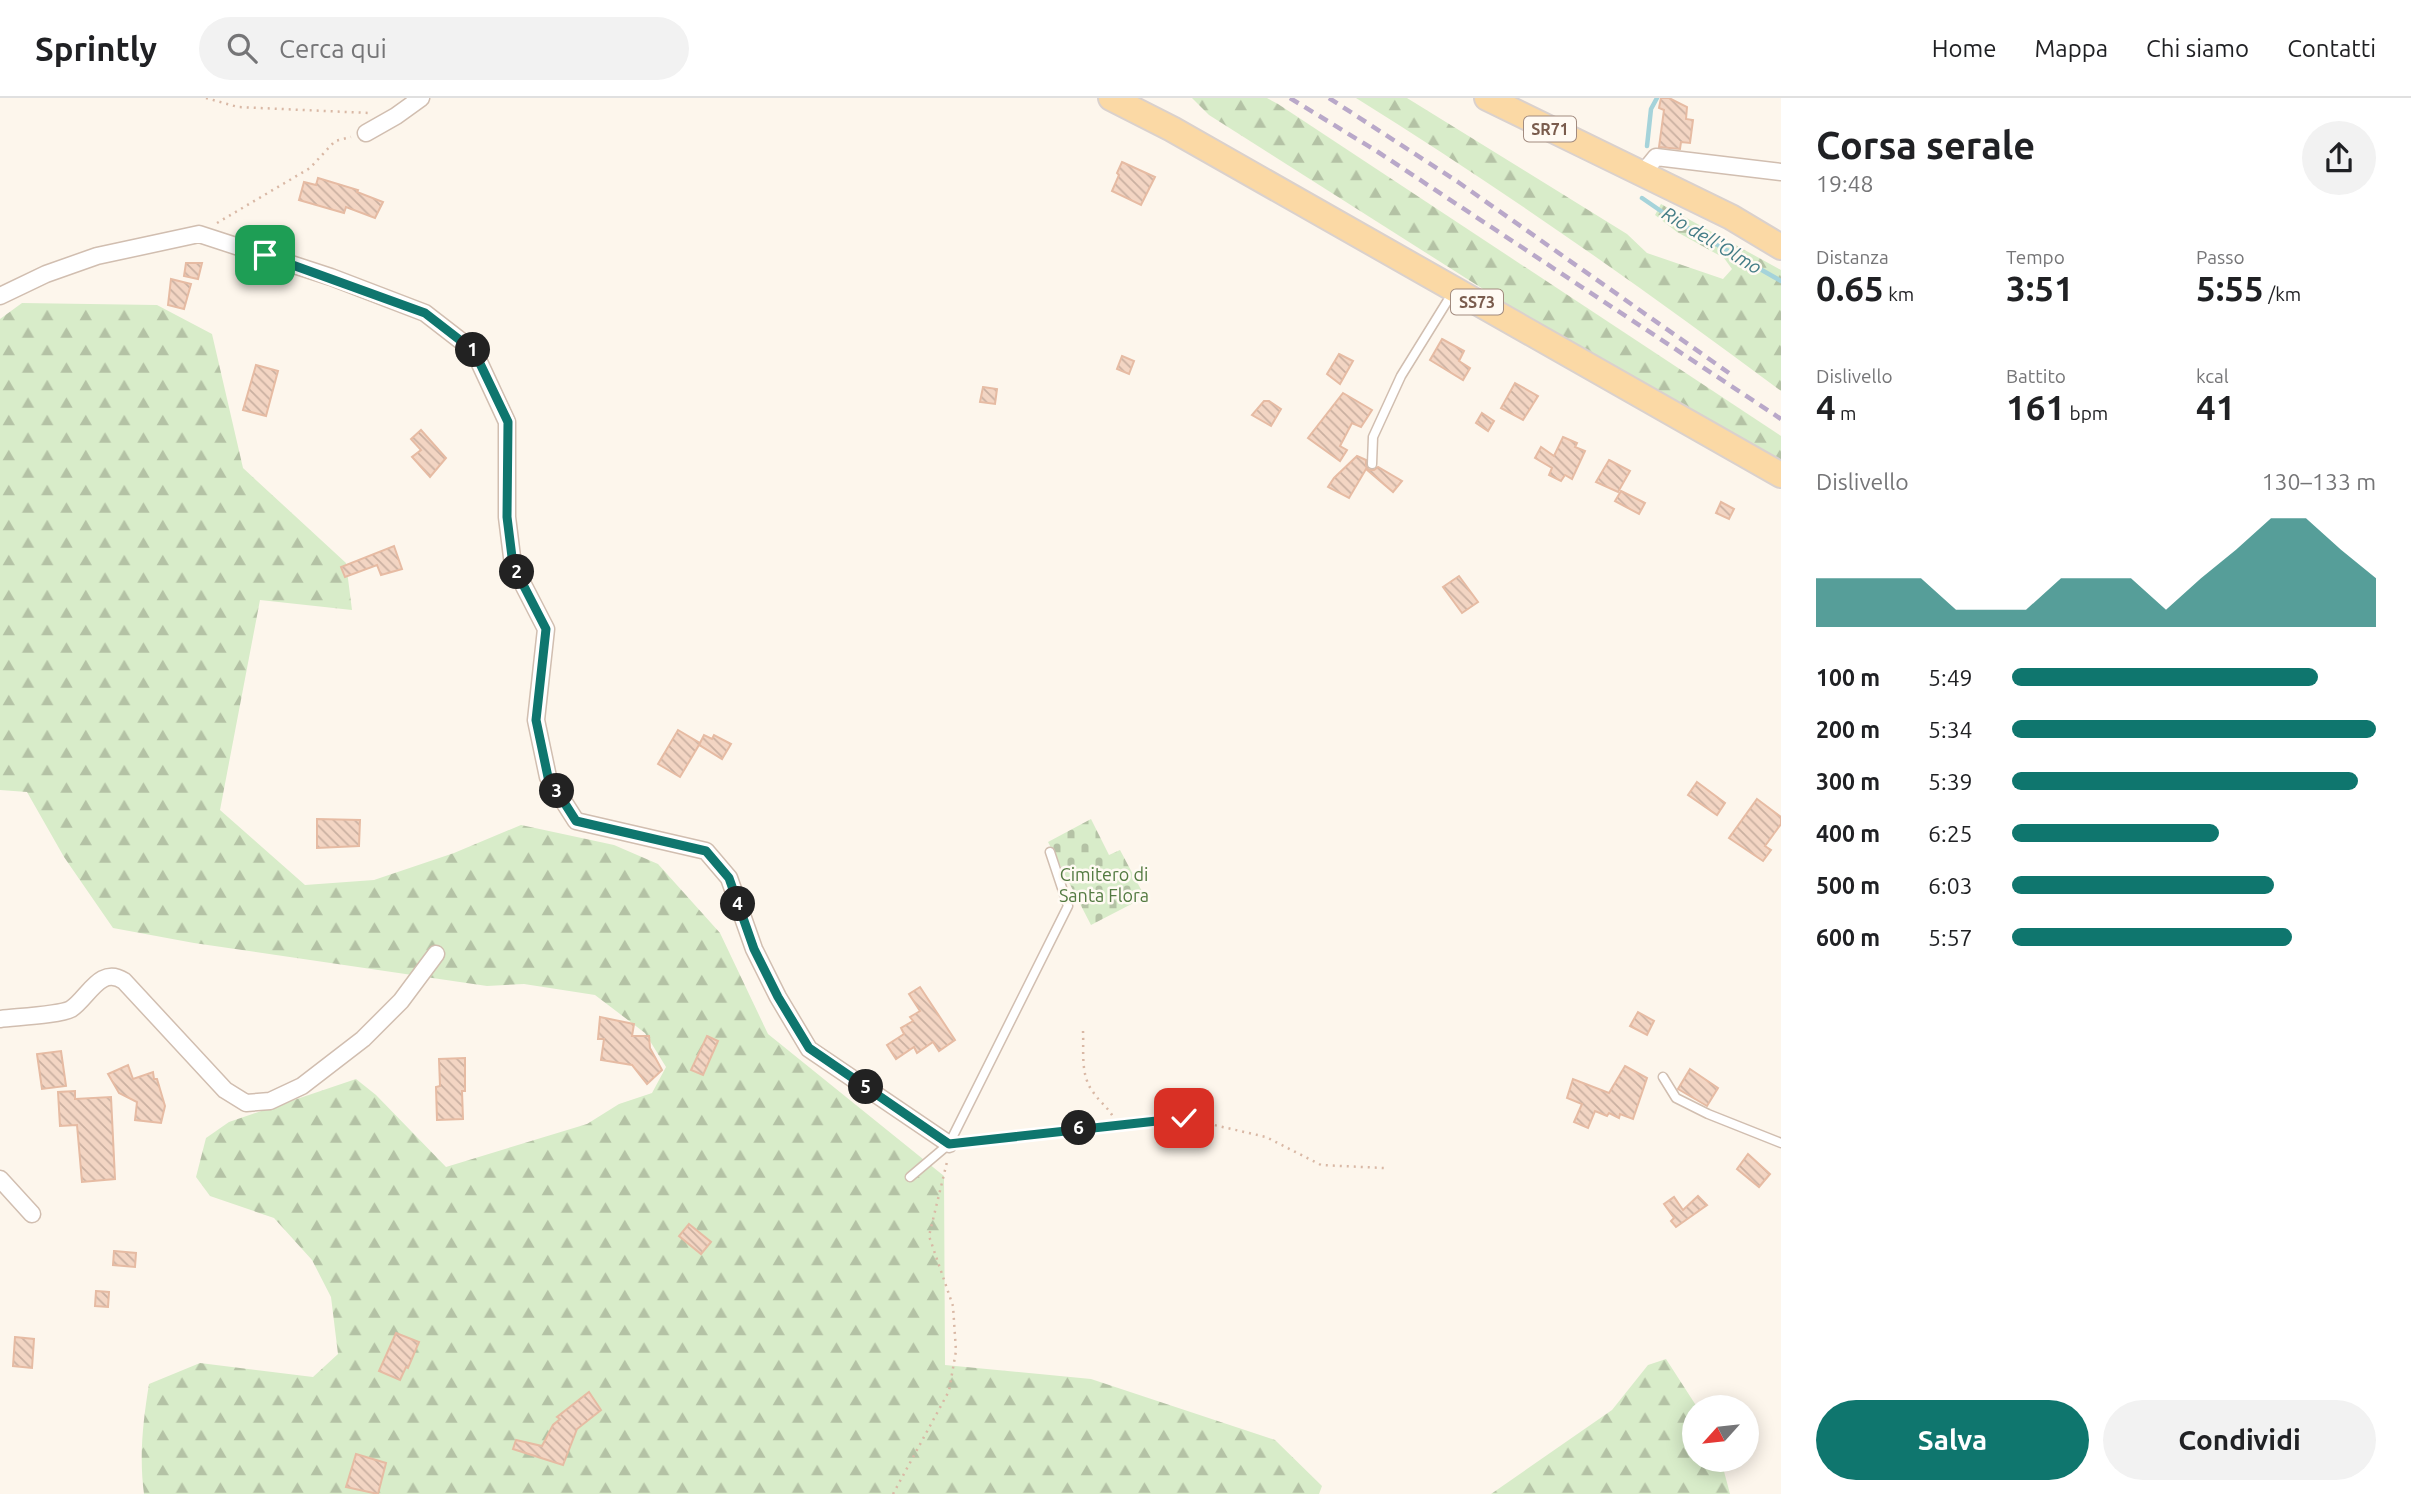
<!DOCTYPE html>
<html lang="it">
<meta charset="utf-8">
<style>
:root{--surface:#fff;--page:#f2f2f2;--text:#202124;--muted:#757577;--line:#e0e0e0;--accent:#0f766e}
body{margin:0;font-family:Ubuntu,sans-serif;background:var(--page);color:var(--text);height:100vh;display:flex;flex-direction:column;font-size:26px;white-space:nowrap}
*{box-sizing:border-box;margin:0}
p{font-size:23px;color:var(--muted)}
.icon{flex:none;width:38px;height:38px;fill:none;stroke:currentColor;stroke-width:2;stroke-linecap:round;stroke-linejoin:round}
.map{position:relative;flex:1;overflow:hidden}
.details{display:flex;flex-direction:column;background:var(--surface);width:630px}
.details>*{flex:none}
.needle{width:46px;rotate:243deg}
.fabs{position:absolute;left:1682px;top:1297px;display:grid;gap:14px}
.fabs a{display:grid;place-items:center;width:77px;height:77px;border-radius:50%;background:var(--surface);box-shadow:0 4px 18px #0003;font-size:35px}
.pin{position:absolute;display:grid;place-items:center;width:60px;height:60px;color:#fff;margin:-30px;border-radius:14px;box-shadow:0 4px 10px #0006}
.km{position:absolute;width:35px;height:35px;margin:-18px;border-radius:50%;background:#222;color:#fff;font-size:19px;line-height:35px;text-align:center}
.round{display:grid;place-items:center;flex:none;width:74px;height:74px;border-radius:37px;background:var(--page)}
.overview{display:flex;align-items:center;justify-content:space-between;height:119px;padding:0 35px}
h1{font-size:38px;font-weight:700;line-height:52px}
.metrics{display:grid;grid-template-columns:repeat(3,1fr);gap:10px;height:119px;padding:7px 35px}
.metrics div{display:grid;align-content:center}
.metrics b{font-size:35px;font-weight:700}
.metrics small{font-size:19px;font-weight:400}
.metrics p{font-size:19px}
.chart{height:196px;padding:14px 35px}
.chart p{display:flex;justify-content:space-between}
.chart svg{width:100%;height:126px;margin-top:7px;fill:var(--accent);opacity:.7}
.cta{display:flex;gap:14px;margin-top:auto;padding:14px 35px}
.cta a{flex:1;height:80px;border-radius:42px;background:var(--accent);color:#fff;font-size:28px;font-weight:700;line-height:80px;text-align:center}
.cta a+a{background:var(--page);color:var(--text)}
ul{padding:0 35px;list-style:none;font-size:23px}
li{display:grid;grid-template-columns:112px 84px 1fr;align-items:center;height:52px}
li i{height:18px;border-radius:9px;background:var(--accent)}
header{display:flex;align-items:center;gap:42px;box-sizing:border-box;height:98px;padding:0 35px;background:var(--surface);border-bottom:2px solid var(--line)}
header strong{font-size:33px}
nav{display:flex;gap:38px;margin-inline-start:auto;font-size:24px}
.search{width:490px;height:63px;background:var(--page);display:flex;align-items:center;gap:18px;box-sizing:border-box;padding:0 24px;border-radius:38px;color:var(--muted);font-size:26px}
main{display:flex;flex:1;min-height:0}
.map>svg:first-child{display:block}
</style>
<header>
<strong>Sprintly</strong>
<div class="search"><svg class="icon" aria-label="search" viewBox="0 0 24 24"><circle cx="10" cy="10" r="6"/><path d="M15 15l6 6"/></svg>Cerca qui</div>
<nav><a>Home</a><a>Mappa</a><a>Chi siamo</a><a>Contatti</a></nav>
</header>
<main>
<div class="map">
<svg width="1781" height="1396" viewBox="0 0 1781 1396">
<defs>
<pattern id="forest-firs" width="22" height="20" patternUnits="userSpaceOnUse" patternTransform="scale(1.75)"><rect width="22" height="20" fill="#d8ecc9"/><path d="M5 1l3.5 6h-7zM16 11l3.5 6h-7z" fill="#b4c2a5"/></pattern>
<pattern id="cemetery-stones" width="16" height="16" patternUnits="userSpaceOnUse" patternTransform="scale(1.75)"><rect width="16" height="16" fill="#d8ecc9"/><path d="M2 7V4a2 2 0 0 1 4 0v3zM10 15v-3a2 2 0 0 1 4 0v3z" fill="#b4c2a5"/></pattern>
<pattern id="building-back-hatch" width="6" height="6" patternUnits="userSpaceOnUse" patternTransform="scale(1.75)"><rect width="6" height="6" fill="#f3d5c3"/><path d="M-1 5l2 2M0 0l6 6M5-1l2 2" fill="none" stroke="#cab0a1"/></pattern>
</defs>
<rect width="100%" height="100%" fill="#fdf6ec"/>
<g fill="url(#forest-firs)">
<polygon points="1192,0 1267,0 1278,6 1781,338 1781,366 1557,238 1209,17"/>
<path d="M 1356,0 L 1407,0 L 1627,136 L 1647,155 L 1723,181 L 1732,171 L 1724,160 L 1677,134 L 1655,117 L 1661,106 L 1781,172 L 1781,293 C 1643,190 1502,91 1356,0 Z"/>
<path d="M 22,205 L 157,207 L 212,236 L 243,370 L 346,465 L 352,512 L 260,502 L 220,712 L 305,787 L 374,782 L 454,755 L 521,727 L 614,747 L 658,766 L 720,835 L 768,936 L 944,1078 L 945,1267 L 1091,1281 L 1275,1342 L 1322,1388 L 1319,1396 L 144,1396 C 139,1359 143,1323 149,1286 L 200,1265 L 313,1279 L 338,1256 L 331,1199 L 312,1162 L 274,1120 L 210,1098 L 196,1079 L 206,1040 L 229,1024 L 356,981 L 376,997 L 446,1069 L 587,1026 L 619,1006 L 652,995 L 666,969 L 645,935 L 595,897 L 524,886 L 487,888 L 194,845 L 113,830 L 64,759 L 27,694 L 0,692 L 0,221 Z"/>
<polygon points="1666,1261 1697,1309 1694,1309 1694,1362 1721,1362 1730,1396 1491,1396 1612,1312 1648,1267"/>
</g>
<polygon fill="url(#cemetery-stones)" points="1091,721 1109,757 1120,752 1145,799 1091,827 1048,744"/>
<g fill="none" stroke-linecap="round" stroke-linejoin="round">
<g stroke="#a5d3da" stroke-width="4.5">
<polyline points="1647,48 1651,11 1657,0"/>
<polyline points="1642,100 1674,122 1781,183"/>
</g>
</g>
<g fill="url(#building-back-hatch)" stroke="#e6bba3" stroke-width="2">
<polygon points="1661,0 1669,0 1687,9 1686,21 1693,22 1690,45 1681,44 1680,51 1659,49 1664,12 1659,10"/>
<polygon points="1122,64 1155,79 1141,107 1112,93 1119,77 1117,75"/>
<polygon points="318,80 358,92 357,94 383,104 375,120 346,109 344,115 299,102 304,84 316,87"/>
<polygon points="186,165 202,165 198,181 184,178"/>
<polygon points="171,181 191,186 184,211 168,207"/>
<polygon points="1442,241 1464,253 1459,263 1470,270 1463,282 1430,262"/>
<polygon points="1339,256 1353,263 1340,286 1327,276"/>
<polygon points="1122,258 1134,263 1129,276 1117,271"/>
<polygon points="256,267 278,273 266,318 243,312"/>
<polygon points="1515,285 1538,298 1523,322 1501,310"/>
<polygon points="983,289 997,291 995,306 980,304"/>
<polygon points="1343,295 1372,312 1361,329 1352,325 1340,348 1347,352 1340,363 1308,340"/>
<polygon points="1264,303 1269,303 1281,311 1271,328 1252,317"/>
<polygon points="1482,315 1494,323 1488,333 1476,325"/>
<polygon points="421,332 446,360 430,379 412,359 421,352 411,341"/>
<polygon points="1563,339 1577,345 1575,349 1585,353 1572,381 1565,377 1561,383 1549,377 1552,370 1535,360 1541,349 1554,358"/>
<polygon points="1357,358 1366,362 1366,368 1369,372 1374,372 1378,369 1402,383 1393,394 1366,371 1349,400 1328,389 1334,380"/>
<polygon points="1609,362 1630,373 1618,394 1596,384"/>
<polygon points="1621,393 1645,405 1639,416 1615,403"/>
<polygon points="1721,404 1734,411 1729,421 1716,415"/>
<polygon points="394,448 402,471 381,477 377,467 345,479 341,469"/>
<polygon points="1459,478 1478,504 1462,515 1443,489"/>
<polygon points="678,632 700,645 704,637 712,641 714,637 731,646 722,661 699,647 680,679 658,666"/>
<polygon points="1697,684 1725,705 1717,717 1688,697"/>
<polygon points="1757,701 1781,719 1781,726 1765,748 1771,752 1763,763 1729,740"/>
<polygon points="317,721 360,722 359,748 317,750"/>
<polygon points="920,889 955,942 939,953 933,944 917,955 914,949 896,961 887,947 904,936 901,930 913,923 910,919 920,913 909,896"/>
<polygon points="1638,914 1654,923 1647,937 1630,928"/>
<polygon points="600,919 634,926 632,938 649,938 650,950 662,972 647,986 632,967 601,962 604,941 598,941"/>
<polygon points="707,938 718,943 703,977 691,972"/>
<polygon points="61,953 66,988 42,991 37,956"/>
<polygon points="465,960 465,993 462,993 463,1021 437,1022 436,989 440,988 439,961"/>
<polygon points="128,967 133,981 153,974 154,981 157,981 165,1008 161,1025 135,1022 137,1004 119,995 108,976"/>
<polygon points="1625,968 1647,980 1633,1021 1620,1016 1619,1020 1609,1015 1607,1018 1595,1013 1588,1030 1574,1024 1582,1006 1567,1000 1573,981 1609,995"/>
<polygon points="1690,971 1718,990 1707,1008 1678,991"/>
<polygon points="75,993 75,1001 111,999 115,1081 82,1084 77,1027 60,1028 58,994"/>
<polygon points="1748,1056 1770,1076 1759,1089 1737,1071"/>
<polygon points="1698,1098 1707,1107 1676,1129 1671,1123 1674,1120 1664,1106 1674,1099 1683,1112"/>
<polygon points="689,1126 711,1144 701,1156 679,1138"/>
<polygon points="114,1153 136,1155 135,1169 113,1167"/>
<polygon points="96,1193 109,1194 108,1209 95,1208"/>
<polygon points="396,1235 419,1244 408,1270 406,1269 400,1282 379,1273"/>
<polygon points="15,1239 34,1241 32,1270 13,1268"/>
<polygon points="589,1294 601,1312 577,1331 563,1367 513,1351 516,1342 542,1348 553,1327 560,1321 557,1319"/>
<polygon points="356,1356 386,1365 378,1396 346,1389"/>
</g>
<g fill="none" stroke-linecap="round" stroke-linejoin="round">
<defs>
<g id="lane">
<polyline points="1372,366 1373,339 1401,278 1453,194"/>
<polyline points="1663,979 1676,1000 1708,1016 1781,1045"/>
<polyline points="910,1079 949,1046 1068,808 1050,754"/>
</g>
<g id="street">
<polyline points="366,35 396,18 421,0"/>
<polyline points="1643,75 1656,59 1781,74"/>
<polyline points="0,198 46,176 97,158 199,136 331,179 425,215 474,253 507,324 507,419 513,467 546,531 536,622 548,679 576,723 706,753 729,780 754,851 778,899 809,951 949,1046"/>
<path d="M 0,921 C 15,919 60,917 71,911 C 88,900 100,867 124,883 L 225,992 L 246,1005 L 270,1003 L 302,988 L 363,941 L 401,903 L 436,856"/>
<polyline points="0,1081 32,1116"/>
</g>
<g id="primary">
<polyline points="1111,0 1172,31 1781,377"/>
<polyline points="1487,0 1731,119 1781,149"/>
</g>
</defs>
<use href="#lane" stroke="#d1beb0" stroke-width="11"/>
<use href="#street" stroke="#d1beb0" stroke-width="19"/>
<use href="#primary" stroke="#dad1cd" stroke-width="28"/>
<g stroke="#d9b8a5" stroke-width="2.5" stroke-dasharray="2 5" stroke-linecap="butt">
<polyline points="206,0 238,9 369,15"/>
<polyline points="217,125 310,70 335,43 351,39"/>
<path d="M 1083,933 C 1084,953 1080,977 1093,994 C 1101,1006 1112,1012 1116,1026"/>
<polyline points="965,1044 1184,1020 1266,1039 1321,1067 1384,1070"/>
<polyline points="893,1396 949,1293 956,1253 953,1208 929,1138 947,1064"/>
</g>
<use href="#lane" stroke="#fff" stroke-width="8"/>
<use href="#street" stroke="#fff" stroke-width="16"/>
<use href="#primary" stroke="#fbd9a5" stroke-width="24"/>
<g stroke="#b9a8c9" stroke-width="4.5" stroke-dasharray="10 7" stroke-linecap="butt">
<polyline points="1290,0 1378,54 1781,321"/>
<polyline points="1329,0 1458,84 1729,275"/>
</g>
</g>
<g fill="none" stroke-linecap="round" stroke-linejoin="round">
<defs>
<polyline id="route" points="265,157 425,215 474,253 508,324 507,419 513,467 546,531 536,622 548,679 576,723 706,753 729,780 754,851 778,899 809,950 949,1046 1184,1020"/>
</defs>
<use href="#route" stroke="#fff" stroke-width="14"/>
<use href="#route" stroke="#0f766e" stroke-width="9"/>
</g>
<g text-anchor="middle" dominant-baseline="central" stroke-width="5" stroke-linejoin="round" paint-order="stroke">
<g fill="#fffaf3" stroke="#a28b7f" stroke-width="2">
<rect x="1524" y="18.5" width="52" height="25" rx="5"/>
<rect x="1451" y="191.5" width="52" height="25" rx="5"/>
</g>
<g font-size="16" font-weight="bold" fill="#7a5c4d">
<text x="1550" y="31">SR71</text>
<text x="1477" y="204">SS73</text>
</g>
<g font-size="18" fill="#537a41" stroke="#fffaf3">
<text x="1104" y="776">Cimitero di<tspan x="1104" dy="21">Santa Flora</tspan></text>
</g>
<g font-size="19" font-style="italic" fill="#437c86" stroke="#fffaf3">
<text transform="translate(1712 142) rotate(31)">Rio dell'Olmo</text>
</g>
</g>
</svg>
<div class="fabs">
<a><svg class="needle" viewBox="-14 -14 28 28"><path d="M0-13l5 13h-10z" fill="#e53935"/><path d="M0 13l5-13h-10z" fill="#757577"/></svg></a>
</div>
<div class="pin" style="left:265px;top:157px;background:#1e9e55"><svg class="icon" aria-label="arrive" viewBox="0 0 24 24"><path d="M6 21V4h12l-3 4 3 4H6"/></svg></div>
<div class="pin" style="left:1184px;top:1020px;background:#d93025"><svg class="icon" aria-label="check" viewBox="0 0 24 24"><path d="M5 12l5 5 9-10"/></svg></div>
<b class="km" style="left:473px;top:252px">1</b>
<b class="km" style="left:517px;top:474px">2</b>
<b class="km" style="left:557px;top:693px">3</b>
<b class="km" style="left:738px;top:806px">4</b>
<b class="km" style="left:866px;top:989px">5</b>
<b class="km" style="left:1079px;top:1030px">6</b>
</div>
<section class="details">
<div class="overview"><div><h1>Corsa serale</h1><p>19:48</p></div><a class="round"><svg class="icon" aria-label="share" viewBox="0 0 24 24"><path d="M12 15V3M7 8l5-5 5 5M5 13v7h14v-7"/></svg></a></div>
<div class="metrics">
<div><p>Distanza</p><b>0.65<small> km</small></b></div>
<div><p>Tempo</p><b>3:51</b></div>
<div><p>Passo</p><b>5:55<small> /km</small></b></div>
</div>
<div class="metrics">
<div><p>Dislivello</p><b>4<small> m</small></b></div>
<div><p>Battito</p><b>161<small> bpm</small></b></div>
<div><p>kcal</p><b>41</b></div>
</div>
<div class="chart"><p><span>Dislivello</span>130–133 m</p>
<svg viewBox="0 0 160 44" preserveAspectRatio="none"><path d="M0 44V27L10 27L20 27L30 27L40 38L50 38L60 38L70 27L80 27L90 27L100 38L110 27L120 17L130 6L140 6L150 17L160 27V44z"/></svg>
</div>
<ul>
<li><b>100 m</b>5:49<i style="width:84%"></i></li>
<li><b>200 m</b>5:34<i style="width:100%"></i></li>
<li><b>300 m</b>5:39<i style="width:95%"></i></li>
<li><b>400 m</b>6:25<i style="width:57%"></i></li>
<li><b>500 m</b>6:03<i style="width:72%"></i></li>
<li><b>600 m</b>5:57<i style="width:77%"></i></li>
</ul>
<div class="cta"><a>Salva</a><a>Condividi</a></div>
</section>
</main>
